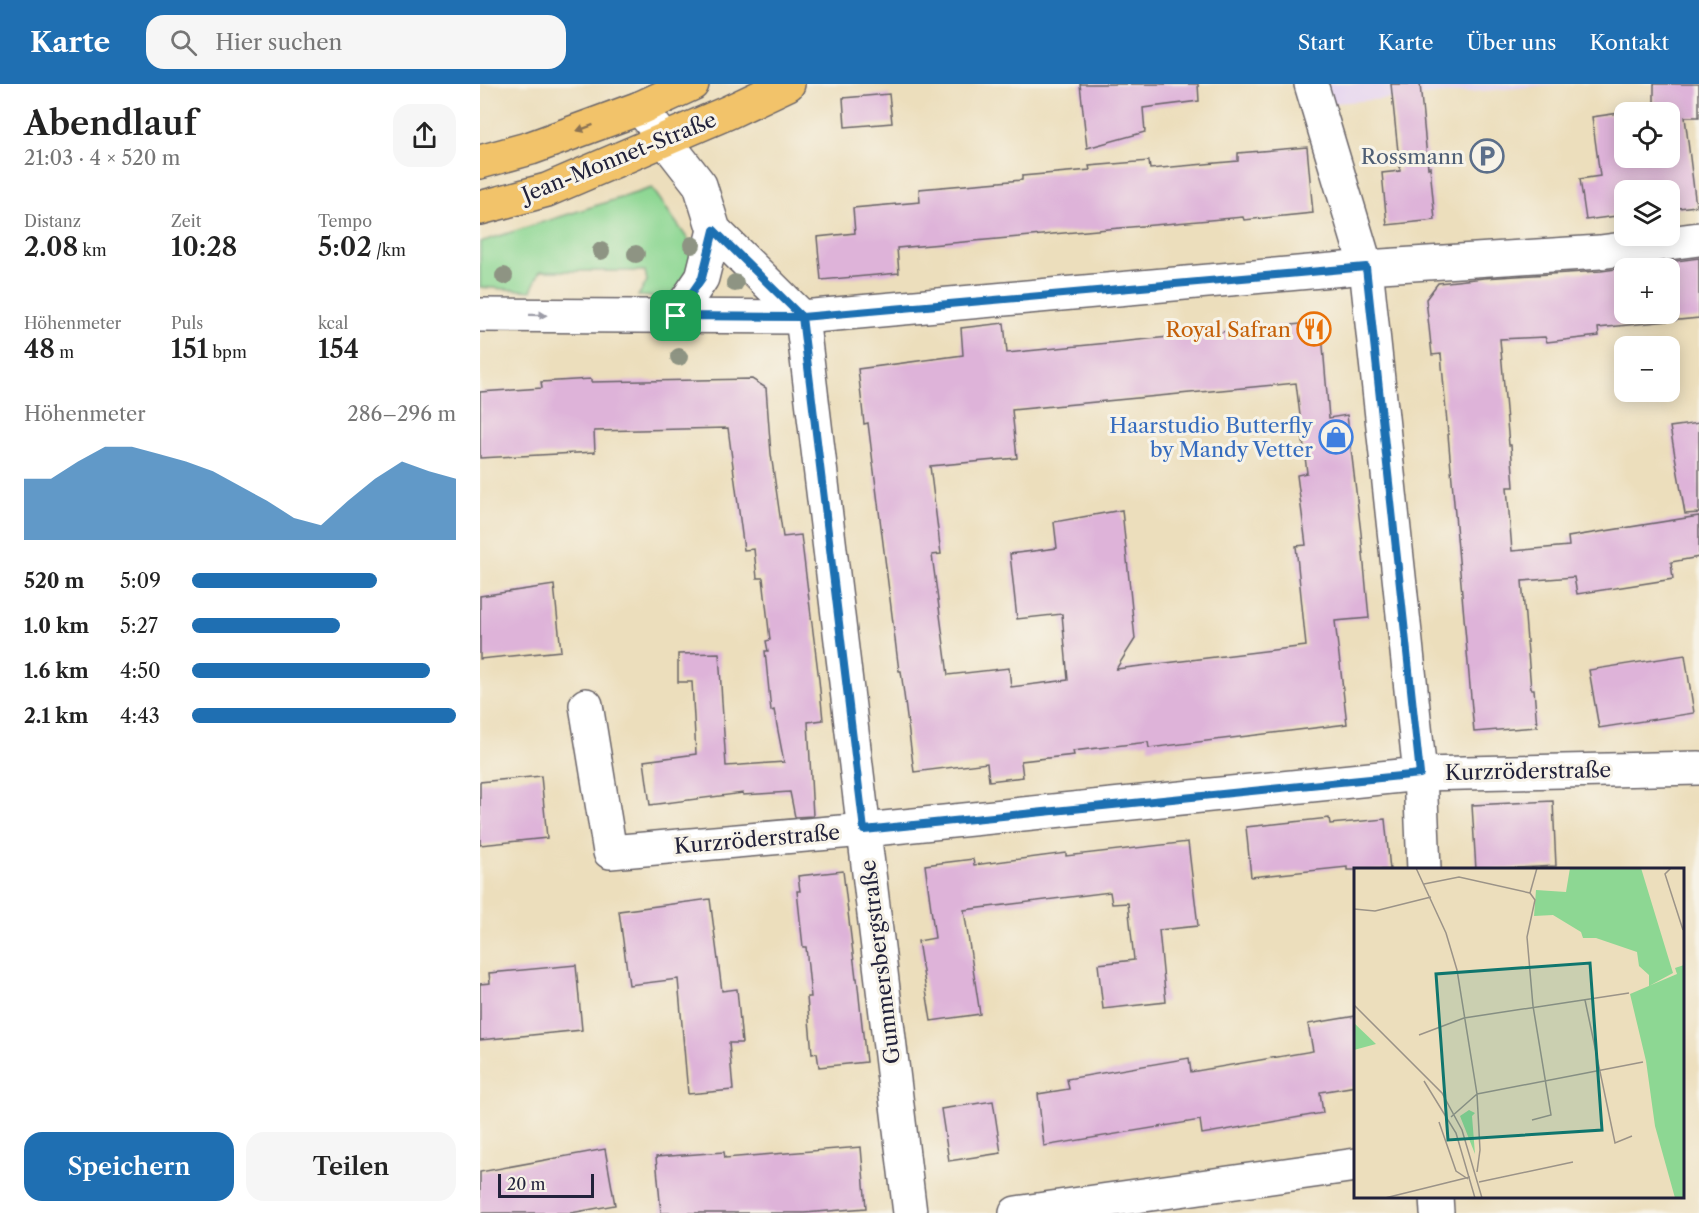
<!DOCTYPE html>
<html lang="de">
<meta charset="utf-8">
<style>
:root{--surface:#fff;--page:#f6f6f6;--text:#222;--muted:#767676;--accent:#1f6fb2}
body{margin:0;font-family:"Libre Caslon Text",serif;background:var(--page);color:var(--text);height:100vh;display:flex;flex-direction:column;font-size:22px;white-space:nowrap}
*{box-sizing:border-box;margin:0}
p{font-size:20px;color:var(--muted)}
.icon{flex:none;width:33px;height:33px;fill:none;stroke:currentColor;stroke-width:2;stroke-linecap:round;stroke-linejoin:round}
.map{position:relative;flex:1;overflow:hidden}
.details{display:flex;flex-direction:column;background:var(--surface);width:480px}
.details>*{flex:none}
.controls{position:absolute;left:1134px;top:18px;display:grid;gap:12px}
.controls a{display:grid;place-items:center;width:66px;height:66px;border-radius:12px;background:var(--surface);box-shadow:0 3px 15px #0003;font-size:30px}
.scale{position:absolute;left:18px;bottom:15px;width:96px;box-sizing:border-box;padding-left:6px;border:3px solid #22223b;border-top:0;font-size:16px;line-height:21px;white-space:nowrap;color:#22223b;-webkit-text-stroke:4px #f7f3e8;paint-order:stroke}
.pin{position:absolute;display:grid;place-items:center;width:51px;height:51px;color:#fff;margin:-26px;border-radius:12px;box-shadow:0 3px 9px #0006}
.round{display:grid;place-items:center;flex:none;width:63px;height:63px;border-radius:18px;background:var(--page)}
.overview{display:flex;align-items:center;justify-content:space-between;height:102px;padding:0 24px}
h1{font-size:33px;font-weight:600;line-height:45px}
.metrics{display:grid;grid-template-columns:repeat(3,1fr);gap:9px;height:102px;padding:6px 24px}
.metrics div{display:grid;align-content:center}
.metrics b{font-size:26px;font-weight:600}
.metrics small{font-size:16px;font-weight:400}
.metrics p{font-size:16px}
.chart{height:168px;padding:12px 24px}
.chart p{display:flex;justify-content:space-between}
.chart svg{width:100%;height:108px;margin-top:6px;fill:var(--accent);opacity:.7}
.cta{display:flex;gap:12px;margin-top:auto;padding:12px 24px}
.cta a{flex:1;height:69px;border-radius:18px;background:var(--accent);color:#fff;font-size:24px;font-weight:600;line-height:69px;text-align:center}
.cta a+a{background:var(--page);color:var(--text)}
ul{padding:0 24px;list-style:none;font-size:20px}
li{display:grid;grid-template-columns:96px 72px 1fr;align-items:center;height:45px}
li i{height:15px;border-radius:8px;background:var(--accent)}
header{display:flex;align-items:center;gap:36px;box-sizing:border-box;height:84px;padding:0 30px;background:var(--accent);color:#fff}
header strong{font-size:28px}
nav{display:flex;gap:33px;margin-inline-start:auto;font-size:21px}
.search{width:420px;height:54px;background:var(--page);display:flex;align-items:center;gap:15px;box-sizing:border-box;padding:0 21px;border-radius:18px;color:var(--muted);font-size:22px}
main{display:flex;flex:1;min-height:0}
.map>svg:first-child{display:block}
</style>
<header>
<strong>Karte</strong>
<div class="search"><svg class="icon" aria-label="search" viewBox="0 0 24 24"><circle cx="10" cy="10" r="6"/><path d="M15 15l6 6"/></svg>Hier suchen</div>
<nav><a>Start</a><a>Karte</a><a>Über uns</a><a>Kontakt</a></nav>
</header>
<main>
<section class="details">
<div class="overview"><div><h1>Abendlauf</h1><p>21:03 · 4 × 520 m</p></div><a class="round"><svg class="icon" aria-label="share" viewBox="0 0 24 24"><path d="M12 15V3M7 8l5-5 5 5M5 13v7h14v-7"/></svg></a></div>
<div class="metrics">
<div><p>Distanz</p><b>2.08<small> km</small></b></div>
<div><p>Zeit</p><b>10:28</b></div>
<div><p>Tempo</p><b>5:02<small> /km</small></b></div>
</div>
<div class="metrics">
<div><p>Höhenmeter</p><b>48<small> m</small></b></div>
<div><p>Puls</p><b>151<small> bpm</small></b></div>
<div><p>kcal</p><b>154</b></div>
</div>
<div class="chart"><p><span>Höhenmeter</span>286–296 m</p>
<svg viewBox="0 0 160 44" preserveAspectRatio="none"><path d="M0 44V19L10 19L20 12L30 6L40 6L50 9L60 12L70 16L80 22L90 28L100 35L110 38L120 28L130 19L140 12L150 16L160 19V44z"/></svg>
</div>
<ul>
<li><b>520 m</b>5:09<i style="width:70%"></i></li>
<li><b>1.0 km</b>5:27<i style="width:56%"></i></li>
<li><b>1.6 km</b>4:50<i style="width:90%"></i></li>
<li><b>2.1 km</b>4:43<i style="width:100%"></i></li>
</ul>
<div class="cta"><a>Speichern</a><a>Teilen</a></div>
</section>
<div class="map">
<svg width="1219" height="1129" viewBox="0 0 1219 1129">
<rect width="100%" height="100%" fill="#f7f3e8"/>
<filter id="ink" filterUnits="userSpaceOnUse"><feTurbulence type="fractalNoise" baseFrequency=".0167" numOctaves="2"/><feDisplacementMap in="SourceGraphic" scale="12" xChannelSelector="R" yChannelSelector="G"/><feConvolveMatrix kernelMatrix="1 2 1 2 8 2 1 2 1" color-interpolation-filters="sRGB"/></filter>
<filter id="wash" filterUnits="userSpaceOnUse"><feTurbulence type="fractalNoise" baseFrequency=".008" numOctaves="4" result="noise"/><feDisplacementMap in="SourceGraphic" scale="24" xChannelSelector="R" yChannelSelector="G"/><feGaussianBlur stdDeviation="1.35" result="paint"/><feColorMatrix in="noise" values="0 0 0 0 0 0 0 0 0 0 0 0 0 0 0 0 0 1.4 0 .05"/><feComposite in="paint" operator="in"/></filter>
<g filter="url(#wash)">
<rect width="100%" height="100%" fill="#ecdebc"/>
<polygon fill="#e5d3f1" points="838,0 1084,0 844,20"/>
<path fill="#8dd793" stroke="#587c67" stroke-width="1.5" d="M 172,104 L 212,161 C 215,178 205,208 187,212 C 178,214 167,212 158,212 L 167,197 L 165,187 L 60,187 L 51,207 L 0,203 L 0,158 Z"/>
<g id="blocks">
<g fill="#deb3d9" fill-rule="evenodd">
<polygon points="600,0 718,0 719,17 663,24 665,48 607,64"/>
<polygon points="911,0 940,0 948,84 950,83 955,136 907,141 902,89 920,87"/>
<path d="M 1174,0 L 1219,0 L 1219,33 L 1205,33 L 1216,122 L 1190,125 L 1190,106 L 1144,106 L 1144,131 L 1106,136 L 1100,95 L 1120,92 L 1112,33 L 1174,24 ZM 1144,28 L 1190,28 L 1190,74 L 1144,74 Z"/>
<polygon points="409,10 412,39 365,43 363,14"/>
<polygon points="827,63 833,129 764,136 763,133 606,147 417,164 419,189 341,196 337,153 375,149 373,124 440,118 439,105 542,96 542,92 610,86 609,82 669,77 670,85 758,77 758,69"/>
<path d="M 1219,174 L 1219,234 L 1118,244 L 1119,252 L 1067,258 L 1065,253 L 1020,255 L 1029,361 L 1031,361 L 1034,403 L 1027,403 L 1032,467 L 1089,462 L 1088,453 L 1219,432 L 1219,473 L 1191,478 L 1193,495 L 1097,510 L 1094,493 L 1042,497 L 1051,605 L 1054,605 L 1057,643 L 994,648 L 961,270 L 952,271 L 946,215 L 958,199 L 1004,194 L 1121,187 ZM 1144,184 L 1190,184 L 1190,230 L 1144,230 Z"/>
<path d="M 841,238 L 849,334 L 867,331 L 881,449 L 889,534 L 855,537 L 867,640 L 669,664 L 668,658 L 593,667 L 594,671 L 541,677 L 543,693 L 509,697 L 507,679 L 434,688 L 421,587 L 419,587 L 388,339 L 384,340 L 378,285 L 483,271 L 481,244 L 524,239 L 527,269 ZM 816,299 L 827,389 L 817,391 L 826,461 L 816,462 L 826,562 L 636,585 L 655,555 L 642,426 L 574,438 L 577,464 L 530,470 L 537,535 L 582,530 L 588,596 L 531,603 L 529,584 L 468,591 L 452,471 L 461,470 L 450,382 L 537,374 L 532,326 Z"/>
<polygon points="111,295 111,298 272,295 286,304 291,370 303,453 321,451 339,596 343,636 328,638 333,732 315,733 310,708 263,711 263,709 170,721 164,677 216,670 212,598 198,598 198,570 239,569 246,682 304,678 294,626 291,627 285,567 288,567 286,557 290,556 283,494 277,494 274,465 264,466 248,344 114,347 115,368 0,374 0,308 62,304 61,298"/>
<polygon points="1219,339 1219,429 1205,430 1190,343"/>
<polygon points="74,501 81,567 0,575 0,512"/>
<polygon points="1205,571 1214,629 1119,644 1109,586"/>
<polygon points="61,692 67,754 0,761 0,698"/>
<polygon points="1073,717 1076,782 996,786 992,721"/>
<polygon points="849,734 850,740 905,735 910,786 867,786 867,783 771,793 766,743"/>
<polygon points="708,758 718,842 679,846 686,918 623,925 618,880 654,876 648,819 632,820 630,808 484,826 500,930 451,937 438,857 455,854 445,781 493,775 494,781 586,769 586,772"/>
<polygon points="363,787 376,894 377,894 386,978 339,983 337,969 332,970 327,913 331,913 326,863 323,863 317,807 320,807 318,792"/>
<polygon points="230,815 242,907 257,905 262,959 249,959 253,1006 208,1010 198,895 149,901 139,827"/>
<polygon points="96,881 102,946 0,956 0,900 10,899 9,889"/>
<polygon points="876,932 876,1002 840,1008 843,1029 722,1050 720,1036 564,1062 558,1010 589,1005 587,995 709,974 711,988 833,967 828,940"/>
<polygon points="513,1017 521,1069 469,1077 461,1025"/>
<polygon points="381,1063 386,1124 324,1129 181,1129 176,1073 244,1068 245,1074"/>
<polygon points="125,1065 135,1121 91,1129 0,1129 0,1088"/>
</g>
</g>
</g>
<g filter="url(#ink)">
<use href="#blocks" fill-opacity="0" stroke="#696468" stroke-width="1.5"/>
<g fill="none" stroke-linecap="round" stroke-linejoin="round">
<defs>
<g id="minor">
<polyline points="831,0 886,183 940,690 944,786"/>
<polyline points="160,24 220,101 234,146 322,233"/>
<polyline points="0,231 322,233 886,183 1120,168 1219,155"/>
<polyline points="196,232 222,194 234,146"/>
<polyline points="322,233 430,1129"/>
<polyline points="106,621 130,768 384,746 940,690 1219,684"/>
<polyline points="956,1112 957,1129"/>
<polyline points="536,1129 876,1081"/>
</g>
<g id="primary">
<polyline points="0,78 51,64 160,24 212,0"/>
<polyline points="0,124 67,106 249,28 308,0"/>
</g>
</defs>
<use href="#minor" stroke="#696468" stroke-width="36"/>
<use href="#primary" stroke="#696468" stroke-width="36"/>
<use href="#minor" stroke="#fff" stroke-width="33"/>
<use href="#primary" stroke="#f2c36a" stroke-width="33"/>
</g>
<g fill="#8e9483">
<circle cx="212" cy="161" r="9"/>
<circle cx="121" cy="167" r="9"/>
<circle cx="156" cy="170" r="9"/>
<circle cx="24" cy="192" r="9"/>
<circle cx="255" cy="199" r="9"/>
<circle cx="199" cy="273" r="9"/>
</g>
<defs><path id="oneway-solid" d="M-6-.8H1V-3.2L6.5 0L1 3.2V.8H-6Z" transform="scale(1.5)"/></defs>
<use fill="#8a7252" href="#oneway-solid" transform="translate(105 44) rotate(160)"/>
<use fill="#9c9ca7" href="#oneway-solid" transform="translate(58 231) rotate(1)"/>
</g>
<g fill="none" stroke-linecap="round" stroke-linejoin="round" filter="url(#ink)">
<defs>
<polyline id="route" points="196,232 322,233 384,746 940,690 886,183 322,233 234,146 222,194 196,232"/>
</defs>
<use href="#route" stroke="#fff" stroke-width="12"/>
<use href="#route" stroke="#1f6fb2" stroke-width="8"/>
</g>
<defs>
<symbol id="parking-ring" viewBox="-11 -11 22 22"><circle r="9.5" fill="#f7f3e8" stroke="#5c6f8a" stroke-width="1.5"/><path d="M-3.5-5.5H1a3.5 3.5 0 0 1 0 7H-1V5.5H-3.5ZM-1-3.4V-.6H.8a1.4 1.4 0 0 0 0-2.8Z" fill="#5c6f8a"/></symbol>
<symbol id="restaurant-ring" viewBox="-11 -11 22 22"><circle r="9.5" fill="#f7f3e8" stroke="#e8710a" stroke-width="1.5"/><path d="M-5-6h1v4h1v-4h1v4h1v-4h1v5L-1.5 .5V6h-2V.5L-5-1ZM5-6V6H3V1.5H1.5Q1.5-4 5-6Z" fill="#e8710a"/></symbol>
<symbol id="shop-ring" viewBox="-11 -11 22 22"><circle r="9.5" fill="#f7f3e8" stroke="#3f7fe0" stroke-width="1.5"/><path d="M-5-2.5h2.3a2.7 3.5 0 0 1 5.4 0H5L5.5 6h-11ZM-1.5-2.5h3a1.5 2.3 0 0 0-3 0Z" fill="#3f7fe0"/></symbol>
</defs>
<g fill-rule="evenodd">
<use href="#parking-ring" x="988" y="53" width="38" height="38"/>
<use href="#restaurant-ring" x="815" y="226" width="38" height="38"/>
<use href="#shop-ring" x="837" y="334" width="38" height="38"/>
</g>
<g text-anchor="middle" dominant-baseline="central" stroke-width="6" stroke-linejoin="round" paint-order="stroke">
<g font-size="21" fill="#4e5e75" stroke="#f7f3e8" text-anchor="end">
<text x="984" y="72">Rossmann</text>
</g>
<g font-size="21" fill="#22223b" stroke="#f7f3e8">
<text transform="translate(139 73) rotate(-22)">Jean-Monnet-Straße</text>
<text transform="translate(1048 687) rotate(-1)">Kurzröderstraße</text>
<text transform="translate(277 755) rotate(-5)">Kurzröderstraße</text>
<text transform="translate(400 878) rotate(-97)">Gummersbergstraße</text>
</g>
<g font-size="21" fill="#c56008" stroke="#f7f3e8" text-anchor="end">
<text x="811" y="245">Royal Safran</text>
</g>
<g font-size="21" fill="#366cbe" stroke="#f7f3e8" text-anchor="end">
<text x="833" y="341">Haarstudio Butterfly<tspan x="833" dy="24">by Mandy Vetter</tspan></text>
</g>
</g>
<g transform="translate(874 784)">
<rect width="330" height="330" fill="#ecdebc"/>
<path d="M 216,0 L 287,0 L 319,105 L 295,118 L 295,107 L 285,98 L 283,84 L 242,70 L 229,70 L 227,64 L 199,47 L 180,48 L 182,22 L 212,24 ZM 330,97 L 330,330 L 321,330 L 301,258 L 292,193 L 276,126 L 323,106 L 321,100 ZM 0,155 L 22,176 L 0,182 ZM 115,242 L 121,245 L 118,248 L 121,286 L 106,248 Z" fill="#8dd793"/>
<path fill="none" stroke="#9b9388" stroke-width="1.5" d="M 62,0 L 92,65 L 103,102 L 123,226 L 126,282 L 123,304M 317,0 L 311,6 L 329,62M 70,16 L 105,9 L 176,25M 176,25 L 181,32 L 173,69 L 179,138 L 197,247 L 178,252M 176,25 L 183,0M 0,41 L 21,43 L 77,29M 231,132 L 261,275 L 278,268M 0,137 L 88,225 L 108,262 L 128,330M 65,167 L 110,150 L 275,125M 70,213 L 102,265 L 121,330M 123,226 L 289,194M 97,249 L 123,226M 85,254 L 102,303 L 114,311M 125,314 L 219,294M 31,330 L 116,309"/>
<path fill="#0f766e" fill-opacity="0.15" stroke="#0f766e" stroke-width="3" d="M 236,95 L 248,262 L 94,272 L 82,106 Z"/>
<rect width="330" height="330" fill="none" stroke="#22223b" stroke-width="3"/>
</g>
</svg>
<div class="controls">
<a><svg class="icon" aria-label="locate" viewBox="0 0 24 24"><circle cx="12" cy="12" r="6"/><path d="M12 2v4M12 18v4M2 12h4M18 12h4"/></svg></a>
<a><svg class="icon" aria-label="layers" viewBox="0 0 24 24"><path d="M12 4l9 5-9 5-9-5zM3 14l9 5 9-5"/></svg></a>
<a>+</a>
<a>−</a>
</div>
<div class="scale">20 m</div>
<div class="pin" style="left:196px;top:232px;background:#1e9e55"><svg class="icon" aria-label="arrive" viewBox="0 0 24 24"><path d="M6 21V4h12l-3 4 3 4H6"/></svg></div>
</div>
</main>
